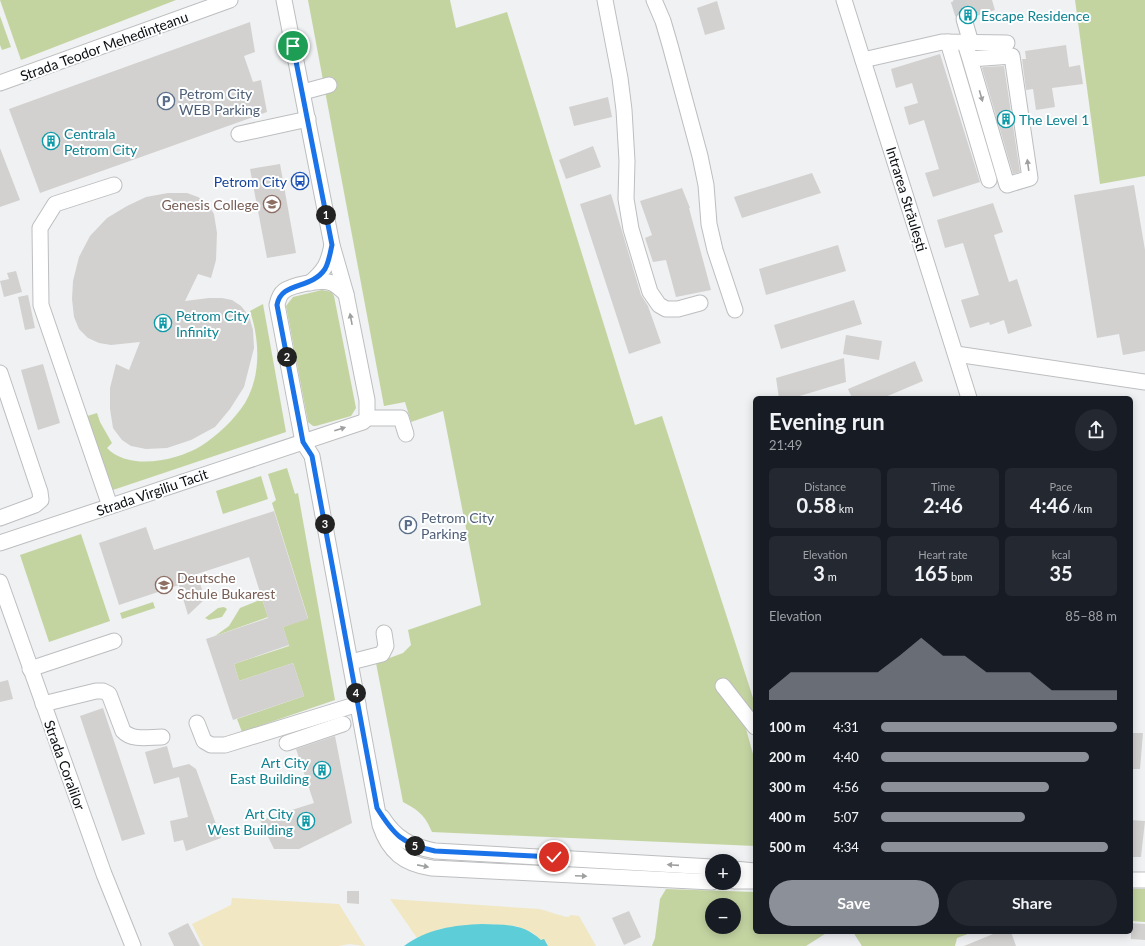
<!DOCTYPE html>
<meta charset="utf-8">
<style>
:root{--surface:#171b24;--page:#242831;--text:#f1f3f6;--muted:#9ea1a6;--accent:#8c9099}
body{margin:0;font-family:Lato,sans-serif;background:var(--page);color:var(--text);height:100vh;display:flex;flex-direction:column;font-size:15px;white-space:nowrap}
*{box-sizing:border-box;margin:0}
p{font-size:13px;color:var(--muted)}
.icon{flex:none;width:22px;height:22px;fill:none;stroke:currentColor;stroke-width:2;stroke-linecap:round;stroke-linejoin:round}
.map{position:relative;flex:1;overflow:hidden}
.drawer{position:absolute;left:753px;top:396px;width:380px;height:538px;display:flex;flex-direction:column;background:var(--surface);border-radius:6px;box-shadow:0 2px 10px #0003}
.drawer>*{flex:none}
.buttons{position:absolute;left:705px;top:854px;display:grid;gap:8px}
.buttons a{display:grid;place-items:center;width:36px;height:36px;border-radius:50%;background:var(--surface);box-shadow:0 2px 10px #0003;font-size:20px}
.pin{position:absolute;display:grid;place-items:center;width:34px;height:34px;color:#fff;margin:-17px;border:2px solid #fff;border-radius:50%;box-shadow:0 1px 4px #0007}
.km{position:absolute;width:20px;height:20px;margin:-10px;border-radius:50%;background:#222;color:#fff;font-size:11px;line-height:20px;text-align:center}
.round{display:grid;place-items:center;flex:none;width:42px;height:42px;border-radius:21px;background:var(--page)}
.summary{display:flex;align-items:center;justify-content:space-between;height:68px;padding:0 16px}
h1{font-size:22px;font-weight:700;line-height:30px}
.metrics{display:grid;grid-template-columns:repeat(3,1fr);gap:6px;height:68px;padding:4px 16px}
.metrics div{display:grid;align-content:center;border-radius:6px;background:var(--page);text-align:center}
.metrics b{font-size:20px;font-weight:700}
.metrics small{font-size:11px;font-weight:400}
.metrics p{font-size:11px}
.chart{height:112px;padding:8px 16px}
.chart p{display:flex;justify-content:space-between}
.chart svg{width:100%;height:72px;margin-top:4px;fill:var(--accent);opacity:.7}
.cta{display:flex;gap:8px;margin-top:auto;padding:8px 16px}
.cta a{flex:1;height:46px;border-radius:24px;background:var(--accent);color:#fff;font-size:16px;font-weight:700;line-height:46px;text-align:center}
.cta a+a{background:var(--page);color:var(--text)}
ul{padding:0 16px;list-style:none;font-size:13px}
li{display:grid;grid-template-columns:64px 48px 1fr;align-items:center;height:30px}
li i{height:10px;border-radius:5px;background:var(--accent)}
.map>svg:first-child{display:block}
</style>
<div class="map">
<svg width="1145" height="946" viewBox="0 0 1145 946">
<rect width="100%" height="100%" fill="#eff1f2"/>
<g fill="#c4d4a1" fill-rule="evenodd">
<polygon points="0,0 176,0 21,60"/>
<path d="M 308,0 L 450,0 L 456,28 L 507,12 L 635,425 L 662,416 L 755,704 L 755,714 L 743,718 L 755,761 L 755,846 L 432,832 C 425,815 418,810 403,802 L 376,663 L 403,653 L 411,645 L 408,630 L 481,605 L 443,411 L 411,422 L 405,402 L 384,406 Z"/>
<polygon points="1075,0 1145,0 1145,176 1100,184"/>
<polygon points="0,16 11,47 2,50 0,45"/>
<polygon points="322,290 332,292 334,296 356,408 351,416 316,426 313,426 308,422 286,306 293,297"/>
<path d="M 263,304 L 286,432 L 110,491 L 84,417 L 97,413 L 100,422 L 112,443 L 107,448 C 129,471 176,461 201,446 C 218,435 234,420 245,403 C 261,376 260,341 250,311 Z"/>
<polygon points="287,468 295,494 298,493 335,700 242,732 237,719 304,696 293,663 239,681 234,664 289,646 283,627 308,618 272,503 276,500 268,474"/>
<polygon points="261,476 268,499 223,514 216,491"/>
<polygon points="81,534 110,621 49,642 20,555"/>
<polygon points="262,599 268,617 215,636 229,626 240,608"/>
<polygon points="153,602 155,608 122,619 120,613"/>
<polygon points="224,607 227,609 222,617 209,620 205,618 218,608"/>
<path d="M 666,889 L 755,892 L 755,932 L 828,932 L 806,946 L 652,946 L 655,938 L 660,899 ZM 712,905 L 734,905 L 734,927 L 712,927 Z"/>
<polygon points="1131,889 1145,889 1145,922 1131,921"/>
<polygon points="853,932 973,932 957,938 955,946 862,946"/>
</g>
<g fill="#f1e7c2">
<polygon points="232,898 339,904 365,946 350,944 338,946 203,946 192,924 231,905"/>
<path d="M 390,899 L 539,909 C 550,911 558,916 569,917 L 570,915 L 579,916 L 596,946 L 548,946 L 546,942 L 542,941 L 533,933 L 516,926 L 482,924 L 439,929 L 417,938 Z"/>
</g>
<path fill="#5dcdd8" d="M 482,924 C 506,925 523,923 541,940 L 544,939 L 548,946 L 404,946 C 427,929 454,925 482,924 Z"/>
<g fill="#d3d1d0">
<polygon points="953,0 992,0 995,10 973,17 970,12 966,10 961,11 957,13"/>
<polygon points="717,1 725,29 705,35 697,8"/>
<polygon points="250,22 255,52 244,56 253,82 261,80 267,112 40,193 9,109"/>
<polygon points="1066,45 1069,67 1080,65 1083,84 1052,88 1055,107 1036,110 1033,89 1026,90 1022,59 1026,59 1025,51"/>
<polygon points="940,54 980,182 933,197 925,173 939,169 924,120 909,125 904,107 918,103 912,83 896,88 891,69"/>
<polygon points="1004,66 1020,172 1013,174 982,68 983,67"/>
<polygon points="608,97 612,117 574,126 569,107"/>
<polygon points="593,146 601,167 566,179 559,160"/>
<polygon points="0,148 20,200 0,207"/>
<polygon points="280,164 296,253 267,258 250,169"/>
<polygon points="812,173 821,193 742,218 734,197"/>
<polygon points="1134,185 1145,250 1145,351 1123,355 1119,334 1097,338 1074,195"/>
<polygon points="682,188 690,208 689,208 711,290 676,297 666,260 653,262 645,238 652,235 640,201"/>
<polygon points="168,193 187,193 198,197 207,203 214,214 217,233 216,260 211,278 198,274 185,301 209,298 222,298 232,300 241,306 249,316 253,330 254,348 244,387 230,409 215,427 191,440 167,448 146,449 131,446 122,440 113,428 110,409 110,388 116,364 129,370 140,342 111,345 99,343 88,338 79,329 74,317 72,299 73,281 79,257 90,236 107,218 127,206 146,197"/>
<polygon points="611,194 641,295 648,306 661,343 629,354 580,204"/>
<polygon points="993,203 1003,232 994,235 1009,282 1017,279 1032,326 1008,334 1004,320 990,325 989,322 970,328 961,300 979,295 963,243 945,248 937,220"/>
<polygon points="838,245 846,271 766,295 759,269"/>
<polygon points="16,271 22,292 4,297 0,281 9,279 7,273"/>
<polygon points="28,295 35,328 25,330 18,297"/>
<polygon points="854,300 862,324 781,349 774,325"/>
<polygon points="846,335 882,341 879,360 843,354"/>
<polygon points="844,358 846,382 793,398 779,398 776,378"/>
<polygon points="915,361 923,381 883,398 852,398 848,389"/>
<polygon points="43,364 60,423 38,430 21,370"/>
<polygon points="274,511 308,619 283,627 289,645 234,664 239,681 293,663 304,696 233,720 206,639 268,618 249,557 197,574 205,599 188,615 179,585 119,605 99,543 146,527 154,550"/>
<polygon points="8,680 13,699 0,702 0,682"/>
<polygon points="103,708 145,834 122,841 80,716"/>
<polygon points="1131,733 1143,733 1140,769 1131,769"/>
<polygon points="335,736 352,823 299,849 274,849 260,820 314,803 296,749"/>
<polygon points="167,746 173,768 189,764 196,769 221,838 186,851 183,840 174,842 170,821 188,817 179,777 154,784 145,752"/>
<polygon points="1131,820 1145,821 1141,857 1131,857"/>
<polygon points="347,891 359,891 359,904 347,903"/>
<polygon points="629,911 641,937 624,945 612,918"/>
<polygon points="188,923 200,946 174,946 168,933"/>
<polygon points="1131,923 1145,924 1145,940 1131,939"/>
<polygon points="998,932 1011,932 1016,946 964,946"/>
</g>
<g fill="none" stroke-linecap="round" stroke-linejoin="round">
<polyline stroke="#cdcfd0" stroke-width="15" stroke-dasharray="15 8" stroke-linecap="butt" points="958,0 964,19"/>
<defs>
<g id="minor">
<polyline points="605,0 620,78 624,110 627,161 626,199 631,229 650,292 659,305 666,309 678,309 700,303"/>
<polyline points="654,0 663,21 670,45 700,156 706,185 709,224 715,250 735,310"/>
<polyline points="844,0 969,398"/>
<polyline points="964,19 971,43"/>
<polyline points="948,42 989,180"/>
<polyline points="965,43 970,59 1007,185 1030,178 1012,56 970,59"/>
<polyline points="863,60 942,42 1007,43"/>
<polyline points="0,83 230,0"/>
<polyline points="303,92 329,85"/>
<polyline points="239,134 308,119"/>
<path d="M 310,283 C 325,270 328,264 332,245"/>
<path d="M 346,294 C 341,289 335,283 328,282 C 318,280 292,285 284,291 C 280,294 278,300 277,305 L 303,442 L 312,456 L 380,825 C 389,852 404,864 432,868 L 712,882"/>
<polyline points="956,354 1145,382"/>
<polyline points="0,373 40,492 41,500 35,505 0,518"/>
<polyline points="367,418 401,418 406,434"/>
<polyline points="110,506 41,305 40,228 55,204 114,185"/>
<polyline points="0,543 363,422 367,418 367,400 346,294 332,245 284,0"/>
<polyline points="0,582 104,874 133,946"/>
<polyline points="351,662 382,654 386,646 384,633"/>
<polyline points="30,669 114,641"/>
<polyline points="723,686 755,727"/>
<path d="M 43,704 L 96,691 L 103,691 L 109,694 L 123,731 C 132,741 150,737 162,737"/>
<polyline points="197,723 204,741 211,745 225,745 358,704"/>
<polyline points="287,743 343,724"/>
<path d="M 382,817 C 396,839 410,846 435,851 L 712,867"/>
<polyline points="734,869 755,871"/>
<polyline points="1131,880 1145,880"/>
<polyline points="734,881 755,881"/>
</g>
</defs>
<use href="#minor" stroke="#bdbec0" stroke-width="17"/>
<use href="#minor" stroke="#fff" stroke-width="15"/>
</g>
<defs><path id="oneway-solid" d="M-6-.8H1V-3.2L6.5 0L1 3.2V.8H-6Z"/></defs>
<g fill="#9e9f9f">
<use href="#oneway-solid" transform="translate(981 96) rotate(74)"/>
<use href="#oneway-solid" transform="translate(1028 165) rotate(-98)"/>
<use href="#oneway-solid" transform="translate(351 319) rotate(-101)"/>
<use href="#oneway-solid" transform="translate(340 429) rotate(-18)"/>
<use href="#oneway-solid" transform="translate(673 865) rotate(-176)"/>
<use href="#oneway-solid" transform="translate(423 866) rotate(11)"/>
<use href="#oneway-solid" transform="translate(581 876) rotate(3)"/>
</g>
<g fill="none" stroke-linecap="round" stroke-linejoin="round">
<defs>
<path id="route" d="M 293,46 L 332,245 C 330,253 329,262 325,269 C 311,290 281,281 277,305 L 303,442 L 312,456 L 377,808 C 394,835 402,844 435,851 L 554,857"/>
</defs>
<use href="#route" stroke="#fff" stroke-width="8"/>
<use href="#route" stroke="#1a73e8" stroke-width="5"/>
</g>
<defs>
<symbol id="building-ring" viewBox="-11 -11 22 22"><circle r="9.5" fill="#fdfeff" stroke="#0f9aa8" stroke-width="1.5"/><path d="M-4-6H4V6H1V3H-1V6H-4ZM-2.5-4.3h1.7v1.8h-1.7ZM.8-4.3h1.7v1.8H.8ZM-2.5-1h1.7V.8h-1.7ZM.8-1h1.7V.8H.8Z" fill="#0f9aa8"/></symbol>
<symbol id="parking-ring" viewBox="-11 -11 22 22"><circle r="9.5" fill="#fdfeff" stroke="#5c6f8a" stroke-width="1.5"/><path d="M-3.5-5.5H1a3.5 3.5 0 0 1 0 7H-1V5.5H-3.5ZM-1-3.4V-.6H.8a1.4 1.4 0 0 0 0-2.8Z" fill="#5c6f8a"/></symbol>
<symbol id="bus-ring" viewBox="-11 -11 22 22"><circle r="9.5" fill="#fdfeff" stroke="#1a4fb4" stroke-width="1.5"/><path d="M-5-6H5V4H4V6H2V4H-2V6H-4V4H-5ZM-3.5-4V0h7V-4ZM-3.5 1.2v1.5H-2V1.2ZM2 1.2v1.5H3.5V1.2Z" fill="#1a4fb4"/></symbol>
<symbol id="school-ring" viewBox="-11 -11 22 22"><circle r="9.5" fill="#fdfeff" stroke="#8d6e63" stroke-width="1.5"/><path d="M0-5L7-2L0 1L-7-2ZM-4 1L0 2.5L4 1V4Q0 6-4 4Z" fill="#8d6e63"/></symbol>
</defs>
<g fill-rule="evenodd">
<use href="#building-ring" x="958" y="5" width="20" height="20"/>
<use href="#parking-ring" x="156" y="91" width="20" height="20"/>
<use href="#building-ring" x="996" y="109" width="20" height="20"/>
<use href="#building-ring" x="41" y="131" width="20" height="20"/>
<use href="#bus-ring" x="290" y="171" width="20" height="20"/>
<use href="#school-ring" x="262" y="194" width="20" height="20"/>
<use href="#building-ring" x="153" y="313" width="20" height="20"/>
<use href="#parking-ring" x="398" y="515" width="20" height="20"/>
<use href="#school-ring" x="154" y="575" width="20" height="20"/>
<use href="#building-ring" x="312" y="760" width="20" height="20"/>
<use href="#building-ring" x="296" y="811" width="20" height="20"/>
</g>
<g text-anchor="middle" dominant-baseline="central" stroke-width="4" stroke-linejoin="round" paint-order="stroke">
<g font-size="14" fill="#0d838f" stroke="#fdfeff" text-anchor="start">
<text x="981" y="15">Escape Residence</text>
<text x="1019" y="119">The Level 1</text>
<text x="64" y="133">Centrala<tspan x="64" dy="16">Petrom City</tspan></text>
<text x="176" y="315">Petrom City<tspan x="176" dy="16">Infinity</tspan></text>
<text x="309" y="762" text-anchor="end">Art City<tspan x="309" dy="16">East Building</tspan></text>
<text x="293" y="813" text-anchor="end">Art City<tspan x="293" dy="16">West Building</tspan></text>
</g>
<g font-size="14" fill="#0d0e0e" stroke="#fdfeff">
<text transform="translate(104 46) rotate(-20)">Strada Teodor Mehedințeanu</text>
<text transform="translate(907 199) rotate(73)">Intrarea Străulești</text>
<text transform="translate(152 492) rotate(-19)">Strada Virgiliu Tacit</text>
<text transform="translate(65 765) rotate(70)">Strada Coralilor</text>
</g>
<g font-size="14" fill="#4e5e75" stroke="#fdfeff" text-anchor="start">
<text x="179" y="93">Petrom City<tspan x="179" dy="16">WEB Parking</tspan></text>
<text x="421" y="517">Petrom City<tspan x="421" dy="16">Parking</tspan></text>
</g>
<g font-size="14" fill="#164399" stroke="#fdfeff" text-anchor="end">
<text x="287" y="181">Petrom City</text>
</g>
<g font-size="14" fill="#785e54" stroke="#fdfeff" text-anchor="end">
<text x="259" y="204">Genesis College</text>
<text x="177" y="577" text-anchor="start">Deutsche<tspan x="177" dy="16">Schule Bukarest</tspan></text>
</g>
</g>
</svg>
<div class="buttons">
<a>+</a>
<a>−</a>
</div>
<div class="pin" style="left:293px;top:46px;background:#1e9e55"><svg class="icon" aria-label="arrive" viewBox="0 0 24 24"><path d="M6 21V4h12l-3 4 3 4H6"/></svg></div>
<div class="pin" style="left:554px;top:857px;background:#d93025"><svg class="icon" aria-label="check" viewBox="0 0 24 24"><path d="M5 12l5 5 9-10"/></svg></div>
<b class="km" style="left:326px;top:215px">1</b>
<b class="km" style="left:287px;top:357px">2</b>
<b class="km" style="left:325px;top:524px">3</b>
<b class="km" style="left:356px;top:693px">4</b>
<b class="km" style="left:415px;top:846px">5</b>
<section class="drawer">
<div class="summary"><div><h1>Evening run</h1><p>21:49</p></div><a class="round"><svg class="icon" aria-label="share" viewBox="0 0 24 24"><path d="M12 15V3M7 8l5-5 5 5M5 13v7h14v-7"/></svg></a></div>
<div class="metrics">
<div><p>Distance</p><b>0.58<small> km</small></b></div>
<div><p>Time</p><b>2:46</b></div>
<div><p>Pace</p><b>4:46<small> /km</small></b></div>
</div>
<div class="metrics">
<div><p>Elevation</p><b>3<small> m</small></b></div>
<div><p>Heart rate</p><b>165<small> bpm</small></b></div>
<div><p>kcal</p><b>35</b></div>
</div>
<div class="chart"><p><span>Elevation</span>85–88 m</p>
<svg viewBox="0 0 160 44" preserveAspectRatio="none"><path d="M0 44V38L10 27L20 27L30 27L40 27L50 27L60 17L70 6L80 17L90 17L100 27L110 27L120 27L130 38L140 38L150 38L160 38V44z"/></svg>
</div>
<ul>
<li><b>100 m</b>4:31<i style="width:100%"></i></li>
<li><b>200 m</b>4:40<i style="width:88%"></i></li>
<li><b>300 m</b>4:56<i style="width:71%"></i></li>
<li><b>400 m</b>5:07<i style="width:61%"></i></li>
<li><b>500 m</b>4:34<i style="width:96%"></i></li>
</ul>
<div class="cta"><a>Save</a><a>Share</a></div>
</section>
</div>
